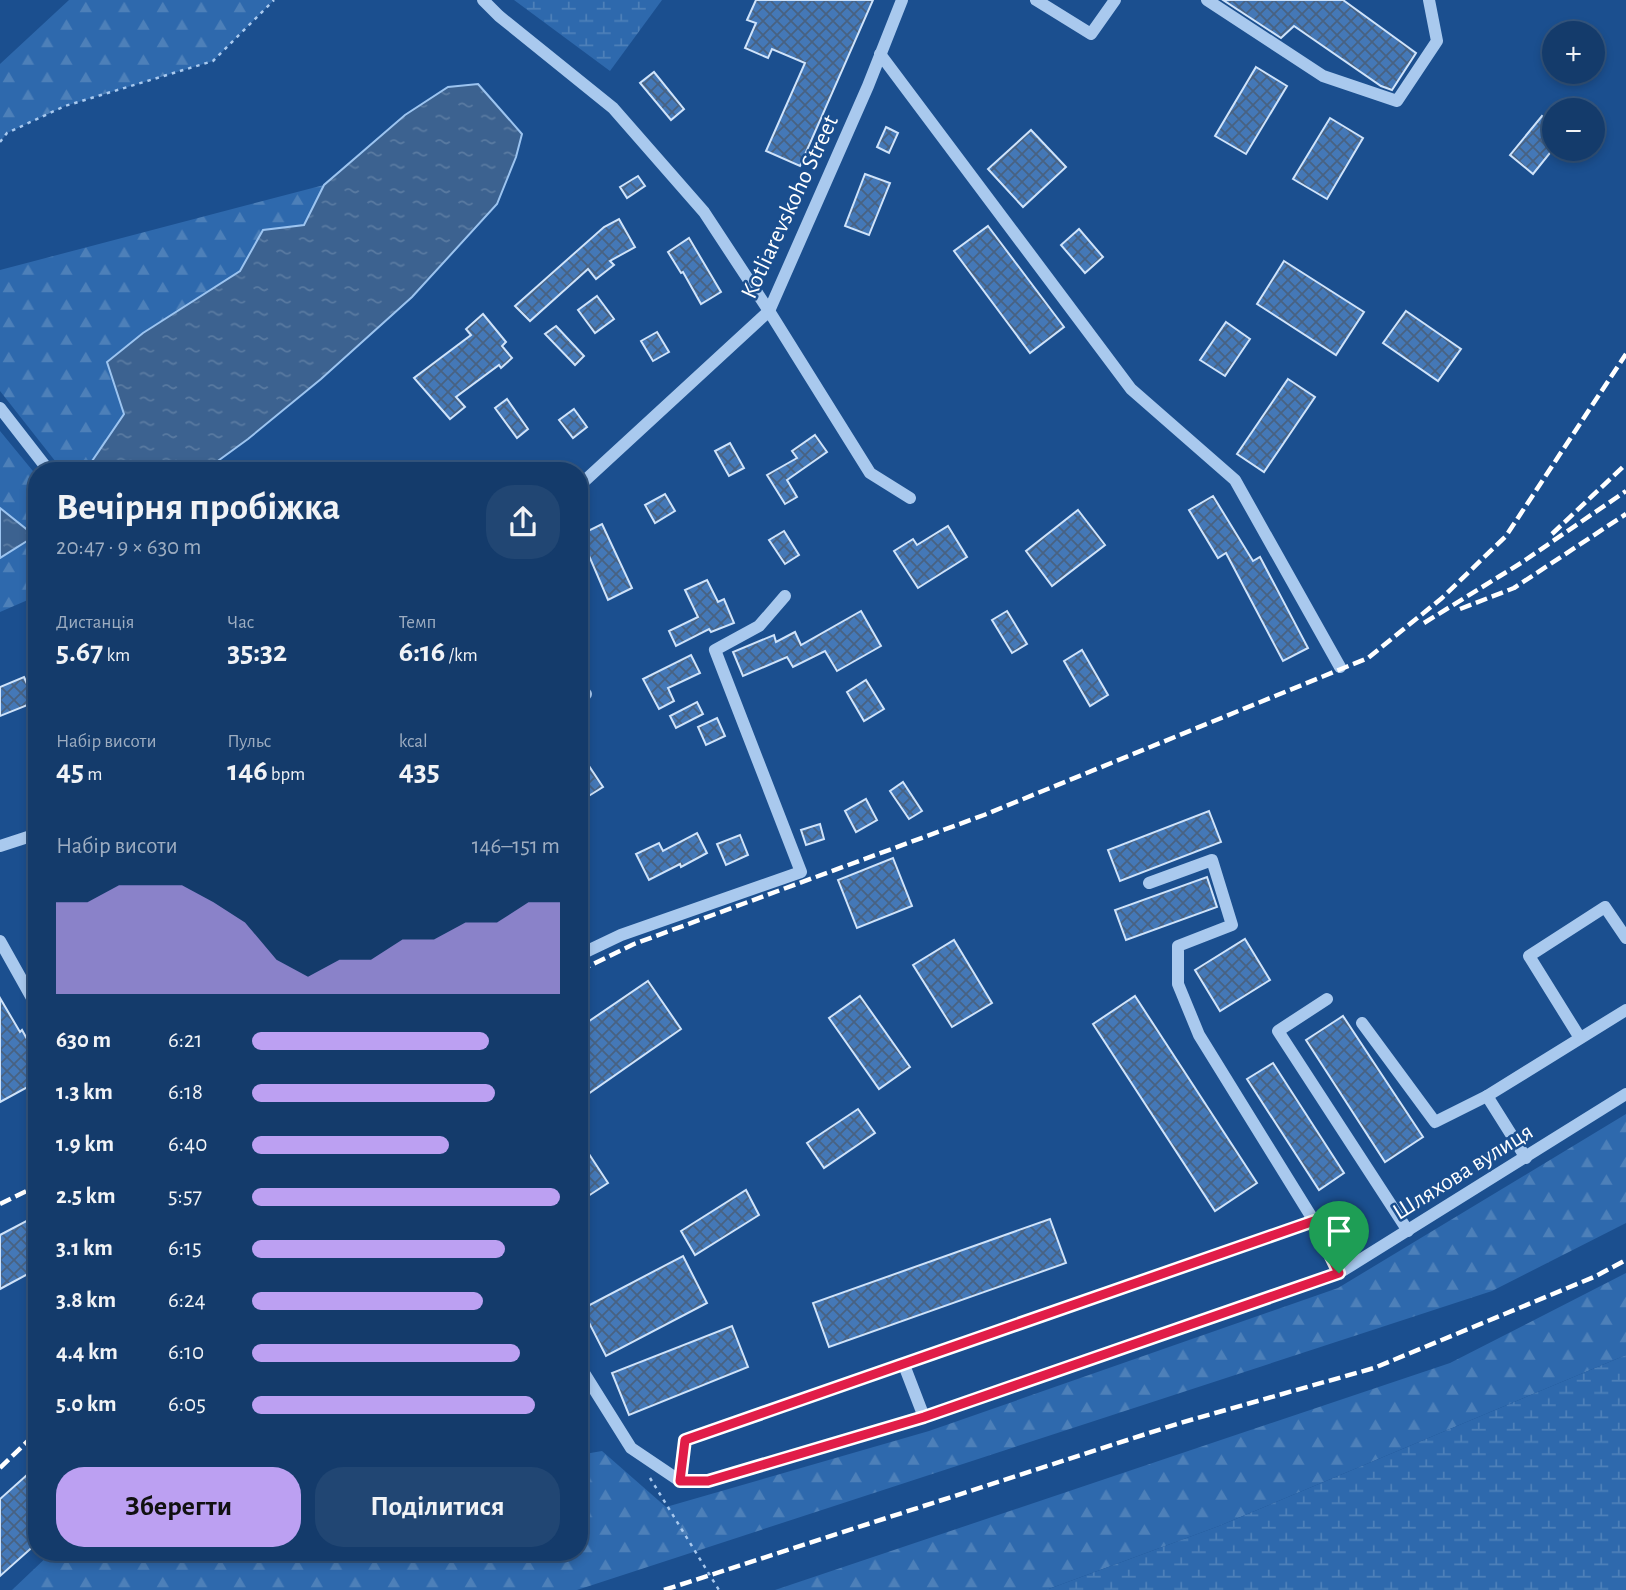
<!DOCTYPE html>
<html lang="uk">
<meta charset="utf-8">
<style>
:root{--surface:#143b6b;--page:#214673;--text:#f1f3f6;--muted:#9dadc1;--line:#33557e;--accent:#bca0f2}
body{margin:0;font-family:"Alegreya Sans",sans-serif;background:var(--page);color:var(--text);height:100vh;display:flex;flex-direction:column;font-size:26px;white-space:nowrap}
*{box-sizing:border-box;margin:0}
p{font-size:23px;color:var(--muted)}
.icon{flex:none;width:38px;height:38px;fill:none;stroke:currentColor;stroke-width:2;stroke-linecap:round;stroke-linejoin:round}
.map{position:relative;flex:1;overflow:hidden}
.sheet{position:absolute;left:28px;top:462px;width:560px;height:1099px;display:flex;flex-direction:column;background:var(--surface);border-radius:28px;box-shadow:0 4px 10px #0003,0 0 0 2px var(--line)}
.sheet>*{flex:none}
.fabs{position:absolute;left:1542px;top:21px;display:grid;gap:14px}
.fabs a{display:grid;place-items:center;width:63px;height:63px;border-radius:50%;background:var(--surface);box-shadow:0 4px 10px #0003,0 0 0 2px var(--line);font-size:35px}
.pin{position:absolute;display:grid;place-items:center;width:60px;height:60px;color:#fff;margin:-72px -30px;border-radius:50% 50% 50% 0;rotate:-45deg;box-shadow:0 0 7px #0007}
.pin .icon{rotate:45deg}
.round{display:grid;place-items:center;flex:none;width:74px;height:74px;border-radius:28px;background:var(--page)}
.summary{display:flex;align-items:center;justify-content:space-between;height:119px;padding:0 28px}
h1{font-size:38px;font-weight:700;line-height:52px}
.stats{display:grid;grid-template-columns:repeat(3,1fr);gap:10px;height:119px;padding:7px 28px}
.stats div{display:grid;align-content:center}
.stats b{font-size:30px;font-weight:700}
.stats small{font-size:19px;font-weight:400}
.stats p{font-size:19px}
.chart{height:196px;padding:14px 28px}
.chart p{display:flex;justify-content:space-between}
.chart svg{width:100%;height:126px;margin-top:7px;fill:var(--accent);opacity:.7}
.cta{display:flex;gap:14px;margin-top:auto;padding:14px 28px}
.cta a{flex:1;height:80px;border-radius:28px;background:var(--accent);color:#111;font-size:28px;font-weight:700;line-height:80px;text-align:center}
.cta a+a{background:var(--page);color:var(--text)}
ul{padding:0 28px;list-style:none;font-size:23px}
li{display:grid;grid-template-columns:112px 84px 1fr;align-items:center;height:52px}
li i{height:18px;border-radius:9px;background:var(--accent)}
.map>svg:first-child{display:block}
</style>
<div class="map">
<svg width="1626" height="1590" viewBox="0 0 1626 1590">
<defs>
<pattern id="forest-firs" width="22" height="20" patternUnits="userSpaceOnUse" patternTransform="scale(1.75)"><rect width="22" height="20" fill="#2e69ad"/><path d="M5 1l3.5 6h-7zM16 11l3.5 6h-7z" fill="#4d80b9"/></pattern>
<pattern id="wetland-marsh" width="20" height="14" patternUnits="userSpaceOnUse" patternTransform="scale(1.75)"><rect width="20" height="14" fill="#2e69ad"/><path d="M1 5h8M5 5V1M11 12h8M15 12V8" fill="none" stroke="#4d80b9"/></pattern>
<pattern id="water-ripples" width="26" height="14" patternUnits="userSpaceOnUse" patternTransform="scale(1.75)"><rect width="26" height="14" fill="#3c6290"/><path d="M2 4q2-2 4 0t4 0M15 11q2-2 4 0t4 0" fill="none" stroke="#597aa1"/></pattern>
<pattern id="building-cross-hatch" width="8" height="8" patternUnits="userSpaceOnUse" patternTransform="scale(1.75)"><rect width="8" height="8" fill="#4478b7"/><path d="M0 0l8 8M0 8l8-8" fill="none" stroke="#486282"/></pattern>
</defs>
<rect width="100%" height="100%" fill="#1b4f8f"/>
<g fill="url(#forest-firs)">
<polygon points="69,0 274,0 213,61 65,106 7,133 0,142 0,64"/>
<polygon points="324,185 304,225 263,230 240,271 143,333 124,414 88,467 91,471 63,471 0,391 0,270"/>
<polygon points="0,431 37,476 37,596 0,612 0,558 34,536 0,508"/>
<polygon points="1626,1114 1626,1223 1492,1291 577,1590 12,1590 52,1552 579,1552 579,1455 602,1451 666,1507 929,1431 1338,1288"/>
<polygon points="1626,1273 1626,1355 1219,1526 1046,1590 775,1590 1450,1363"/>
</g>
<g fill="url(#wetland-marsh)">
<polygon points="514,0 662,0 610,71"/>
<polygon points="1626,1355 1626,1590 1046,1590 1219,1526"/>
</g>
<g fill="url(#water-ripples)" stroke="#9cc4f0" stroke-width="2">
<polygon points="478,84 522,134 516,157 497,204 412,297 321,379 248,439 204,471 91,471 88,467 124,414 107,362 143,333 240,271 263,230 304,225 324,185 405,115 448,87"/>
<polygon points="0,508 35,536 0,558"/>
</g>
<g fill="url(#building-cross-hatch)" stroke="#cfe3fa" stroke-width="2">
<polygon points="756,0 873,0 800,166 766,151 805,63 772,49 768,58 745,48 756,23 747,20"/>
<polygon points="1223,0 1343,0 1416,53 1392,90 1381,86 1294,26 1281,38"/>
<polygon points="1256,67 1287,86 1246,154 1215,136"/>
<polygon points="654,72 684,109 671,120 640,83"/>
<polygon points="1542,116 1554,126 1554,148 1533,174 1510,155"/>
<polygon points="1330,118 1363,138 1327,199 1293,179"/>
<polygon points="886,127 898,133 889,153 877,147"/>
<polygon points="1031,130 1066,167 1023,207 988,169"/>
<polygon points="865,174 890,183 869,235 845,226"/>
<polygon points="638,176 645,186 627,198 620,187"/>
<polygon points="619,219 635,247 610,261 614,265 596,279 588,269 530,321 515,306 604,227"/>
<polygon points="988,226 1064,327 1030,353 954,251"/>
<polygon points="1079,229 1103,257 1085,273 1061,245"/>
<polygon points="689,238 721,292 701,304 683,272 681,273 668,252"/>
<polygon points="1284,261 1364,312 1336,355 1257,304"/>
<polygon points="597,296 614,319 595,333 578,310"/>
<polygon points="1406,311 1461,349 1438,381 1383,343"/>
<polygon points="483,314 506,342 502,346 512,358 501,368 499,365 456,397 465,407 450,419 414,378 471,335 466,329"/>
<polygon points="1226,322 1250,339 1225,376 1200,360"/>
<polygon points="556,326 584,356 575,365 545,334"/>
<polygon points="657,332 669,352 653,361 641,341"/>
<polygon points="1288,379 1315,397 1264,472 1237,454"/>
<polygon points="507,399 528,429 517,438 495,408"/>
<polygon points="574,409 587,427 573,438 559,420"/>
<polygon points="815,435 827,452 787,480 797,497 785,504 767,475 797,458 792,451"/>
<polygon points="730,443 744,468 729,476 715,451"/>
<polygon points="665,494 675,511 655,523 645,505"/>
<polygon points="1213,496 1253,561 1260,557 1308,648 1283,661 1226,553 1218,558 1189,510"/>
<polygon points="1078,510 1105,545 1052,586 1026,551"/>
<polygon points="602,524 632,588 608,600 580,535"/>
<polygon points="948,526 967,557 918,588 894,551 913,539 917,545"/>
<polygon points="784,531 799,555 785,564 769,540"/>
<polygon points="707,580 718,602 724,599 734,623 711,632 709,629 676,646 669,631 698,617 685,590"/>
<polygon points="861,611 881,646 837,671 825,651 793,667 787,657 743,676 733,652 774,635 776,642 795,632 801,645"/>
<polygon points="1007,611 1027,644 1012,653 992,620"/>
<polygon points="1082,650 1108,695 1090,706 1064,661"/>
<polygon points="691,655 700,673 668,688 674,701 659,709 643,679"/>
<polygon points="24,677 35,702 0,716 0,687"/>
<polygon points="866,680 884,709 864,721 847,692"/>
<polygon points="697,702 703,714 676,728 670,716"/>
<polygon points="717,718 725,736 706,745 698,727"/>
<polygon points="579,751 603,787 579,802"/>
<polygon points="903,782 922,811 909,819 890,791"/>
<polygon points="866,799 877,820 856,832 845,811"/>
<polygon points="1209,811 1221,842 1120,881 1108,850"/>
<polygon points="820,824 824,839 806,845 801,830"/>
<polygon points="697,833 707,853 681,867 680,864 649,880 636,854 659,843 663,851"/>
<polygon points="740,835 748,855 726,865 717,844"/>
<polygon points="893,858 912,906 857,928 838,880"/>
<polygon points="1207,877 1217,907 1126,940 1115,910"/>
<polygon points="1245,939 1270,980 1220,1011 1195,970"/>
<polygon points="954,940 992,1003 952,1027 913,965"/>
<polygon points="648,981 681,1029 588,1094 579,1081 579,1028"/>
<polygon points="860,996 910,1067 879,1089 829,1018"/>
<polygon points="1135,996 1257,1183 1215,1211 1093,1024"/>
<polygon points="0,998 20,1032 22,1030 37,1057 37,1082 0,1102"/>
<polygon points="1343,1016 1423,1137 1385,1162 1306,1040"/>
<polygon points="1273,1063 1344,1173 1319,1190 1247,1079"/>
<polygon points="858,1109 875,1133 824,1168 807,1143"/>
<polygon points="589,1154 608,1183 579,1202 579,1160"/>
<polygon points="746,1190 759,1215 695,1255 681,1231"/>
<polygon points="32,1218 37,1228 37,1269 0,1289 0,1235"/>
<polygon points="1050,1219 1066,1263 829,1347 813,1303"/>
<polygon points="683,1256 707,1303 606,1356 582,1309"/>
<polygon points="732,1326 748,1367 629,1415 612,1373"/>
<polygon points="37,1466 37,1543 0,1576 0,1499"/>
</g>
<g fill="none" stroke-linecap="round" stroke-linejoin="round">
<g stroke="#a9c9ee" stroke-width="2.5" stroke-dasharray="3.5 5" stroke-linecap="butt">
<polyline points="0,142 7,133 65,106 213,61 274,0"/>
<polyline points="650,1478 719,1590"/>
</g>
<g stroke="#a9c9ee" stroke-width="12">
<polyline points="483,0 499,16 613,108 704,212 769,311 870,473 910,498"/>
<polyline points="1036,0 1091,34 1115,0"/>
<polyline points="1207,0 1323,76 1397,101 1437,41 1429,0"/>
<polyline points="880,54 1131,389 1235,480 1340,667"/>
<polyline points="0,408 49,471"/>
<polyline points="579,486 769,311 868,86 902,0"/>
<polyline points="579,697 586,694"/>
<polyline points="0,846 37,834"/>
<polyline points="1149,883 1212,860 1232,925 1178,946 1178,984 1199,1035 1314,1221 1339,1273"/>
<polyline points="0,941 37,1007"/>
<polyline points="579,955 621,935 801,872 715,650 759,626 785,596"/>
<polyline points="1327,999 1278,1031 1408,1231"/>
<polyline points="1362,1023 1435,1122 1487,1096 1626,1010"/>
<polyline points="1580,1038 1529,956 1605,907 1626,938"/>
<polyline points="1487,1096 1526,1158"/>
<polyline points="579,1365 631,1448 680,1481"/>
<polyline points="904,1365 924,1417"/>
<polyline points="680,1481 708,1481 924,1417 1339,1273 1626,1094"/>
<polyline points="680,1481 685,1440 1314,1221"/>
</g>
<g stroke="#fff" stroke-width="4.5" stroke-dasharray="12 5" stroke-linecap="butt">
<polyline points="1552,534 1626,464"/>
<polyline points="1460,609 1514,588 1626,514"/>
<polyline points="1424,623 1521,563 1626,491"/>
<polyline points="579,971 634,944 984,815 1368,658 1442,598 1506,536 1626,354"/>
<polyline points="0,1204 37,1186"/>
<polyline points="0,1468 37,1432"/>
<polyline points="664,1590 1180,1423 1374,1368 1594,1277 1626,1260"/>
</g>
</g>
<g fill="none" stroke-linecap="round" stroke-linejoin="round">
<defs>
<polygon id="route" points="1314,1221 1339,1273 924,1417 708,1481 680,1481 685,1440"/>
</defs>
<use href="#route" stroke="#fff" stroke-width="14"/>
<use href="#route" stroke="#e11d48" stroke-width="9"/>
</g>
<g text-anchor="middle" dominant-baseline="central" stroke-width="5" stroke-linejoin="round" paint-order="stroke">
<g font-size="24" fill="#fff" stroke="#1b4f8f">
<text transform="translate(790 207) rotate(-65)">Kotliarevskoho Street</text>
<text transform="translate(1463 1172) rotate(-32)">Шляхова вулиця</text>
</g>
</g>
</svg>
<div class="fabs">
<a>+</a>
<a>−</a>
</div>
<div class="pin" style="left:1339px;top:1273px;background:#1e9e55"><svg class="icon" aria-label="arrive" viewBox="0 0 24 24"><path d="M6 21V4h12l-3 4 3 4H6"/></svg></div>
<section class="sheet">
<div class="summary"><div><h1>Вечірня пробіжка</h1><p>20:47 · 9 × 630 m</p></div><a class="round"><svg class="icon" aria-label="share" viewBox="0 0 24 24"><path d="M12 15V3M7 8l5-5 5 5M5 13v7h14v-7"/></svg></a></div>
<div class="stats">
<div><p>Дистанція</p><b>5.67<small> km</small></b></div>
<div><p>Час</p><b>35:32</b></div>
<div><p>Темп</p><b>6:16<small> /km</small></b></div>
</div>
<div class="stats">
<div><p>Набір висоти</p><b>45<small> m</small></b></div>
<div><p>Пульс</p><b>146<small> bpm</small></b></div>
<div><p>kcal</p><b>435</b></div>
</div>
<div class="chart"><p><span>Набір висоти</span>146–151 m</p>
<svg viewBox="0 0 160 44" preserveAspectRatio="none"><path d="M0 44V12L10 12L20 6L30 6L40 6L50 12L60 19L70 32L80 38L90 32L100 32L110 25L120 25L130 19L140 19L150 12L160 12V44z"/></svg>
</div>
<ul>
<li><b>630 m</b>6:21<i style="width:77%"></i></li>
<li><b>1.3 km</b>6:18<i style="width:79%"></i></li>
<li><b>1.9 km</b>6:40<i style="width:64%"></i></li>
<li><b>2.5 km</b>5:57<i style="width:100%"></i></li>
<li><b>3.1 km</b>6:15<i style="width:82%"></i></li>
<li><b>3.8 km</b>6:24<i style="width:75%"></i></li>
<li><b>4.4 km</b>6:10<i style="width:87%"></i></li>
<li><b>5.0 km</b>6:05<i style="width:92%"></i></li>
</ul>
<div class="cta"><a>Зберегти</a><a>Поділитися</a></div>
</section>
</div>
